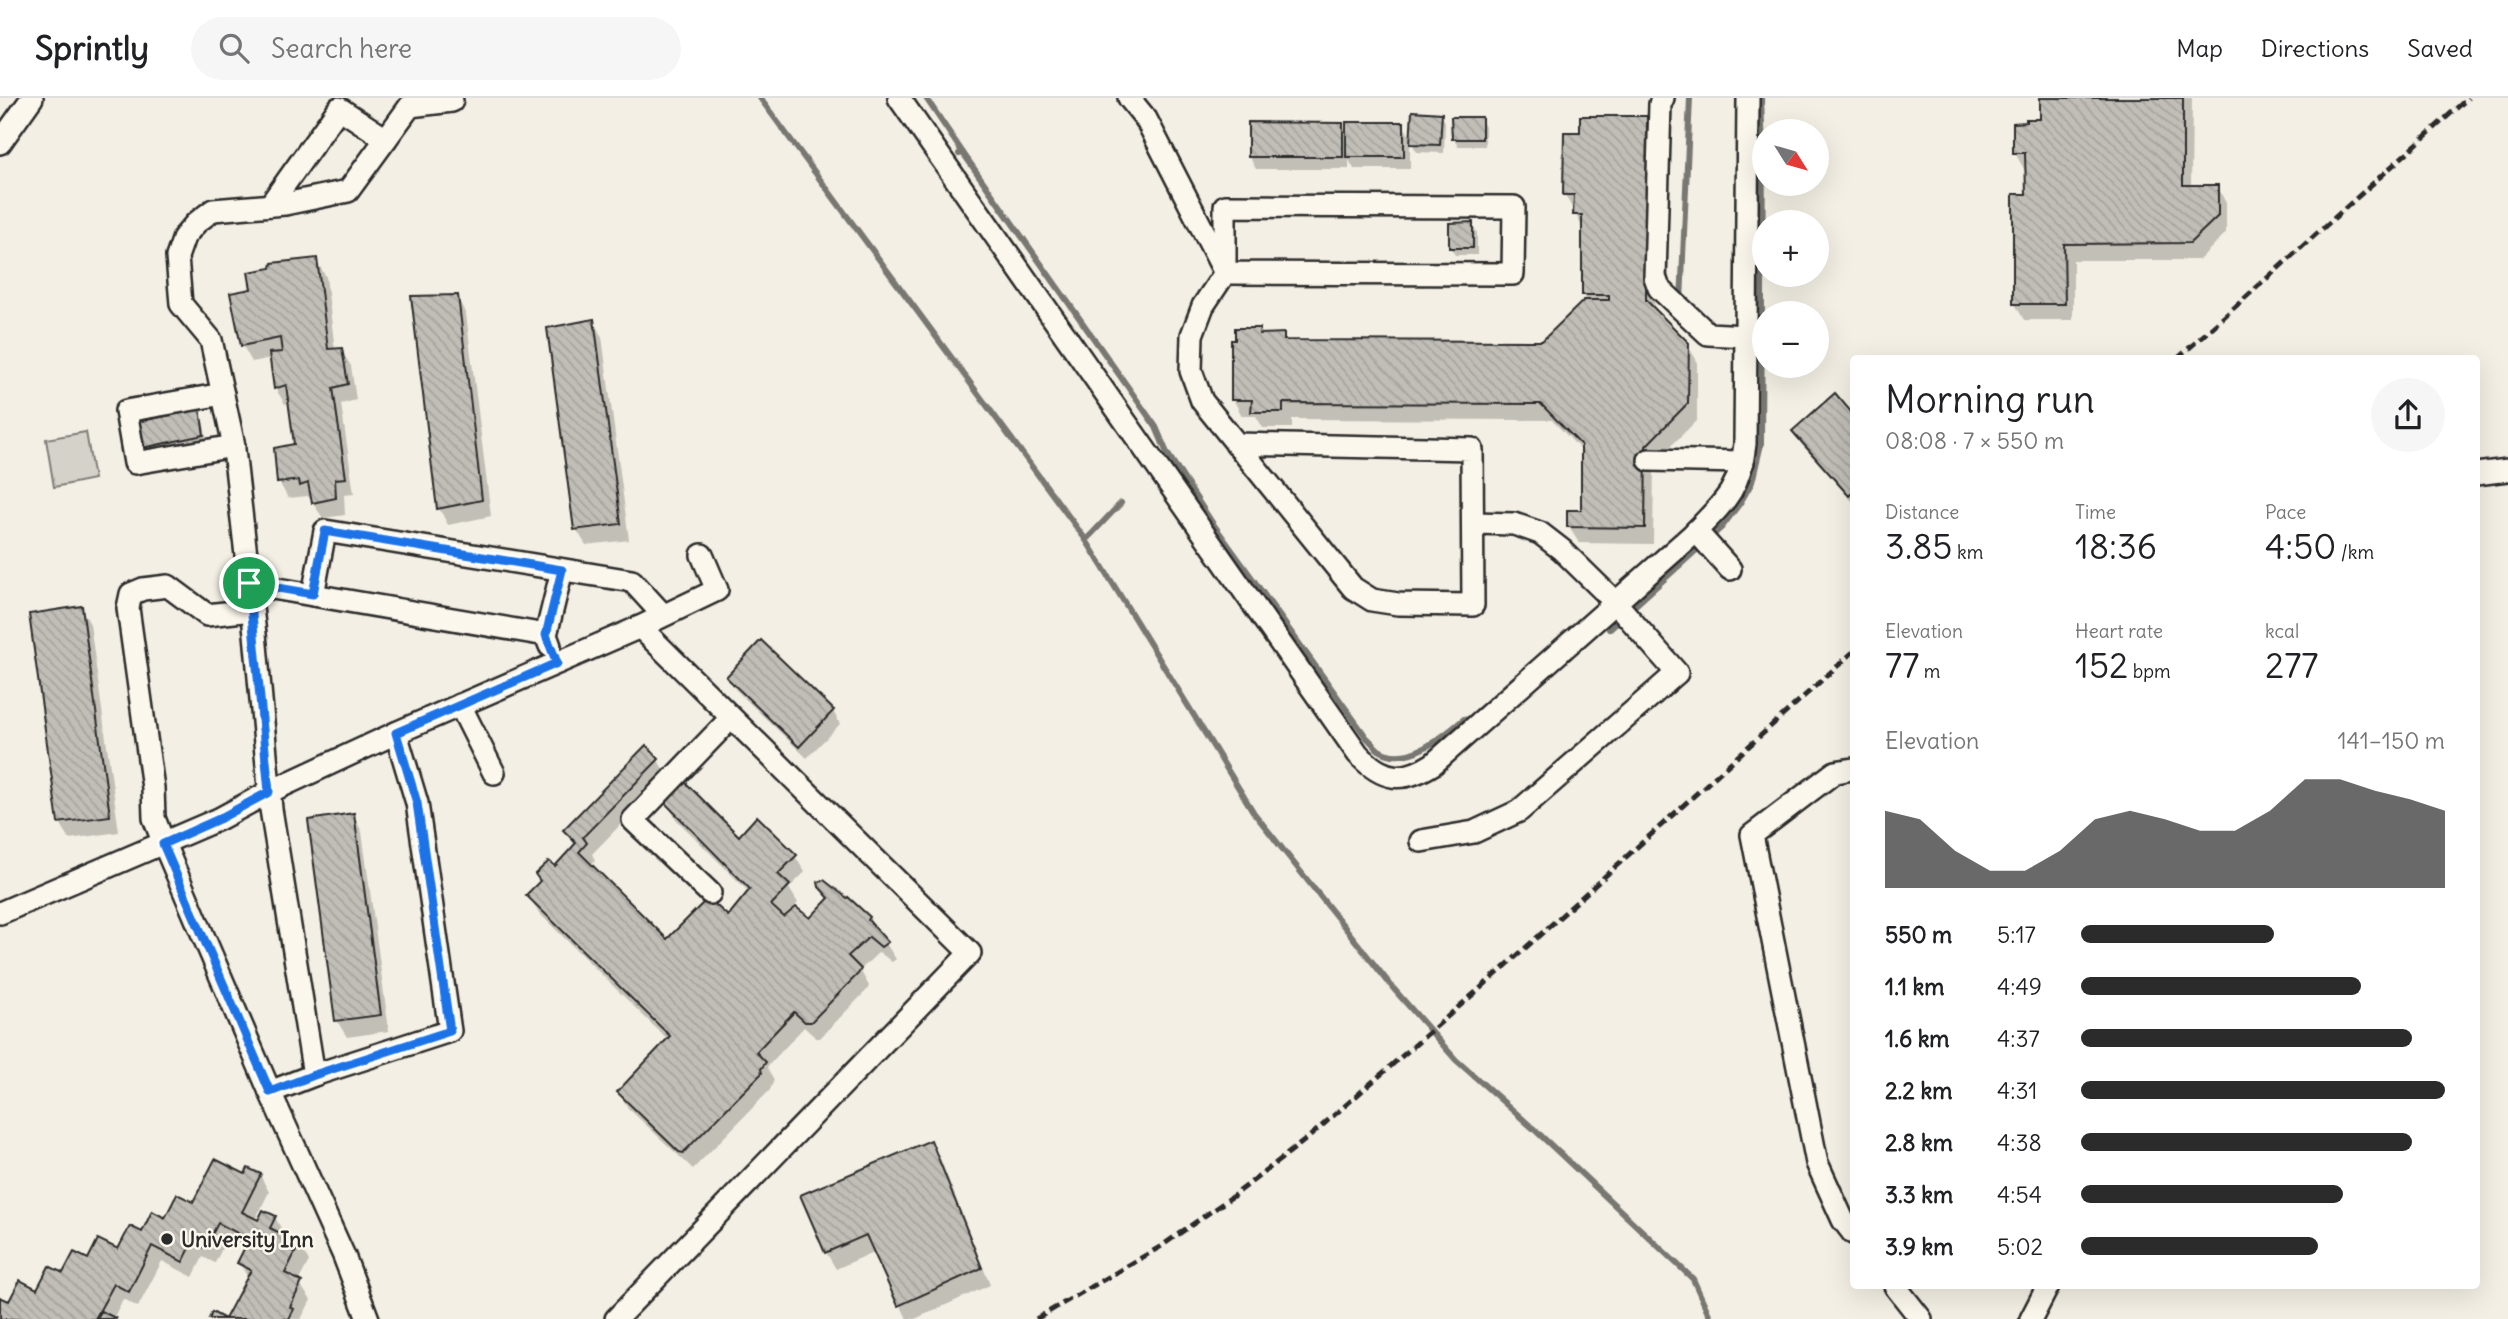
<!DOCTYPE html>
<meta charset="utf-8">
<style>
:root{--surface:#fff;--page:#f6f6f6;--text:#202124;--muted:#757577;--line:#e0e0e0;--accent:#2b2b2b}
body{margin:0;font-family:Delius,sans-serif;background:var(--page);color:var(--text);height:100vh;display:flex;flex-direction:column;font-size:26px;white-space:nowrap}
*{box-sizing:border-box;margin:0}
p{font-size:23px;color:var(--muted)}
.icon{flex:none;width:38px;height:38px;fill:none;stroke:currentColor;stroke-width:2;stroke-linecap:round;stroke-linejoin:round}
.map{position:relative;flex:1;overflow:hidden}
.side{position:absolute;left:1850px;top:257px;width:630px;height:934px;display:flex;flex-direction:column;background:var(--surface);border-radius:7px;box-shadow:0 7px 28px #0002}
.side>*{flex:none}
.needle{width:46px;rotate:127deg}
.buttons{position:absolute;left:1752px;top:21px;display:grid;gap:14px}
.buttons a{display:grid;place-items:center;width:77px;height:77px;border-radius:50%;background:var(--surface);box-shadow:0 7px 28px #0002;font-size:35px}
.pin{position:absolute;display:grid;place-items:center;width:60px;height:60px;color:#fff;margin:-30px;border:4px solid #fff;border-radius:50%;box-shadow:0 2px 7px #0007}
.round{display:grid;place-items:center;flex:none;width:74px;height:74px;border-radius:37px;background:var(--page)}
.summary{display:flex;align-items:center;justify-content:space-between;height:119px;padding:0 35px}
h1{font-size:38px;font-weight:600;line-height:52px}
.stats{display:grid;grid-template-columns:repeat(3,1fr);gap:10px;height:119px;padding:7px 35px}
.stats div{display:grid;align-content:center}
.stats b{font-size:35px;font-weight:600}
.stats small{font-size:19px;font-weight:400}
.stats p{font-size:19px}
.chart{height:196px;padding:14px 35px}
.chart p{display:flex;justify-content:space-between}
.chart svg{width:100%;height:126px;margin-top:7px;fill:var(--accent);opacity:.7}
ul{padding:0 35px;list-style:none;font-size:23px}
li{display:grid;grid-template-columns:112px 84px 1fr;align-items:center;height:52px}
li i{height:18px;border-radius:9px;background:var(--accent)}
header{display:flex;align-items:center;gap:42px;box-sizing:border-box;height:98px;padding:0 35px;background:var(--surface);border-bottom:2px solid var(--line)}
header strong{font-size:33px}
nav{display:flex;gap:38px;margin-inline-start:auto;font-size:24px}
.search{width:490px;height:63px;background:var(--page);display:flex;align-items:center;gap:18px;box-sizing:border-box;padding:0 24px;border-radius:38px;color:var(--muted);font-size:26px}
.map>svg:first-child{display:block}
</style>
<header>
<strong>Sprintly</strong>
<div class="search"><svg class="icon" aria-label="search" viewBox="0 0 24 24"><circle cx="10" cy="10" r="6"/><path d="M15 15l6 6"/></svg>Search here</div>
<nav><a>Map</a><a>Directions</a><a>Saved</a></nav>
</header>
<div class="map">
<svg width="2508" height="1221" viewBox="0 0 2508 1221">
<defs>
<pattern id="building-back-hatch" width="6" height="6" patternUnits="userSpaceOnUse" patternTransform="scale(1.75)"><rect width="6" height="6" fill="#c0beb6"/><path d="M-1 5l2 2M0 0l6 6M5-1l2 2" fill="none" stroke="#a5a39d"/></pattern>
</defs>
<rect width="100%" height="100%" fill="#f3efe4"/>
<filter id="ink" filterUnits="userSpaceOnUse"><feTurbulence type="fractalNoise" baseFrequency=".0143" numOctaves="2"/><feDisplacementMap in="SourceGraphic" scale="14" xChannelSelector="R" yChannelSelector="G"/><feConvolveMatrix kernelMatrix="1 2 1 2 8 2 1 2 1" color-interpolation-filters="sRGB"/></filter>
<g filter="url(#ink)">
<polygon fill="#d5d2c9" stroke="#807e7a" stroke-width="2" points="86,334 94,381 54,389 46,341"/>
<g fill="#0003">
<polygon points="2042,0 2192,0 2191,89 2217,88 2226,105 2226,135 2199,162 2073,162 2073,222 2024,222 2015,206 2027,97 2027,71 2024,71 2015,55 2042,23"/>
<polygon points="1441,16 1445,24 1444,55 1417,54 1410,42 1410,71 1354,71 1349,62 1349,71 1256,71 1249,58 1342,26 1348,36 1403,26 1412,43"/>
<polygon points="1646,20 1656,37 1655,159 1667,159 1669,162 1669,181 1655,181 1654,213 1687,246 1697,263 1697,322 1654,365 1653,446 1579,445 1569,429 1583,414 1583,354 1552,322 1292,321 1292,330 1263,330 1256,318 1242,318 1233,301 1259,232 1262,237 1283,237 1287,244 1542,245 1587,203 1583,196 1584,132 1565,97 1582,36"/>
<polygon points="1481,21 1485,29 1485,48 1458,48 1454,41"/>
<polygon points="1472,126 1477,134 1477,157 1455,157 1450,149"/>
<polygon points="316,162 326,179 335,252 341,252 351,268 356,302 341,306 354,396 344,397 345,417 323,420 308,398 288,400 279,384 296,348 290,305 285,306 275,290 272,260 252,264 243,248 253,193"/>
<polygon points="457,199 466,216 491,418 448,427 439,410"/>
<polygon points="593,223 602,239 629,442 586,447 576,431"/>
<polygon points="1835,297 1853,318 1853,404 1801,346 1794,334"/>
<polygon points="199,313 203,321 207,344 149,357 144,350"/>
<polygon points="81,510 90,526 119,734 69,741 60,724"/>
<polygon points="728,579 833,613 840,626 807,660 735,591"/>
<polygon points="658,662 667,679 592,756 595,762 591,767 667,844 728,820 749,794 676,721 666,704 739,741 795,758 805,774 789,790 798,805 794,809 810,822 829,803 820,788 849,801 869,820 896,861 892,864 879,854 860,872 869,888 867,892 820,940 816,940 804,929 767,969 774,982 770,992 693,1071 628,1010 619,994 668,942 538,814 529,798 575,749 566,732"/>
<polygon points="353,717 362,734 389,933 347,939 337,923"/>
<polygon points="931,1044 940,1060 990,1187 915,1221 907,1221 876,1153 836,1171 826,1154"/>
<polygon points="260,1077 269,1094 255,1122 259,1124 275,1119 284,1136 283,1138 299,1146 309,1163 298,1184 311,1202 301,1221 227,1221 248,1180 239,1164 247,1150 227,1140 215,1165 203,1159 193,1179 162,1163 138,1209 123,1201 113,1221 0,1221 0,1201 10,1205 38,1193 89,1164 119,1153 166,1122 246,1079"/>
</g>
<g fill="none" stroke-linecap="round" stroke-linejoin="round">
<g stroke="#787772" stroke-width="6">
<polyline points="760,0 1086,442 1254,715 1393,890 1456,962 1535,1032 1693,1181 1711,1221"/>
<polyline points="926,0 963,55 959,56"/>
<path d="M 963,55 L 1156,329 L 1167,355 L 1211,423 L 1367,640 C 1371,643 1375,649 1379,652 C 1407,670 1444,638 1464,621"/>
<polyline points="1681,204 1690,0"/>
<polyline points="1086,442 1121,405"/>
<polyline points="1609,531 1722,429 1740,405 1752,384 1761,346 1763,53 1761,0"/>
</g>
</g>
<g fill="url(#building-back-hatch)" stroke="#2b2b2b" stroke-width="2">
<polygon points="2040,0 2183,0 2183,87 2218,87 2218,118 2190,145 2064,146 2065,206 2013,206 2013,96 2026,96 2025,55 2013,55 2013,25 2026,24 2026,21 2040,21"/>
<polygon points="1412,13 1442,15 1440,47 1410,46"/>
<polygon points="1580,18 1647,18 1646,202 1689,245 1688,305 1646,348 1645,430 1567,429 1567,412 1581,412 1581,347 1541,306 1283,305 1283,314 1251,314 1252,302 1231,302 1231,242 1235,242 1235,230 1260,230 1259,236 1284,235 1284,242 1542,243 1584,202 1609,202 1609,197 1582,197 1582,117 1573,117 1574,97 1563,97 1564,34 1580,34"/>
<polygon points="1451,19 1482,19 1482,41 1452,41"/>
<polygon points="1248,24 1343,25 1343,59 1248,59"/>
<rect x="1346" y="24" width="58" height="35"/>
<polygon points="1473,124 1473,150 1449,150 1449,125"/>
<polygon points="317,160 328,251 342,250 348,286 333,290 346,380 335,381 336,400 312,405 308,385 300,388 299,382 277,385 274,350 294,346 286,287 274,291 269,255 282,254 280,240 241,248 230,195 251,191 248,174 271,170 272,165"/>
<polygon points="458,197 482,402 437,411 411,198"/>
<polygon points="594,221 621,426 574,432 547,230"/>
<polygon points="1835,295 1853,316 1853,394 1849,398 1792,333"/>
<polygon points="200,311 204,337 142,350 137,324"/>
<polygon points="82,508 110,718 58,725 29,516"/>
<polygon points="761,542 834,612 799,649 726,579"/>
<polygon points="646,647 659,661 583,739 587,745 579,754 667,841 708,800 728,818 750,791 664,704 684,683 739,738 757,718 797,757 778,776 790,787 771,807 784,819 796,809 810,820 829,800 819,789 818,784 824,782 847,800 848,799 870,819 868,822 888,844 881,849 869,839 848,858 861,871 858,876 811,924 805,924 794,914 756,954 766,964 761,971 762,975 683,1055 679,1054 617,994 670,938 526,797 540,783 535,776 549,763 555,768 576,745 563,732"/>
<polygon points="354,715 381,917 335,923 308,722"/>
<polygon points="931,1042 982,1170 898,1208 866,1137 825,1155 800,1097"/>
<polygon points="215,1061 245,1076 248,1070 261,1076 242,1114 258,1122 263,1112 276,1118 270,1130 300,1145 285,1175 302,1184 290,1209 294,1211 289,1221 209,1221 212,1214 225,1221 251,1172 237,1165 249,1141 218,1125 205,1150 193,1144 183,1164 152,1148 129,1194 114,1186 95,1221 0,1221 0,1199 9,1203 20,1182 37,1191 49,1168 63,1175 74,1154 88,1161 98,1141 118,1151 130,1128 142,1134 152,1113 165,1120 177,1096 193,1104"/>
<polygon points="101,1213 117,1221 97,1221"/>
</g>
<g fill="none" stroke-linecap="round" stroke-linejoin="round">
<defs>
<g id="minor">
<path d="M 899,0 L 1358,656 C 1383,683 1403,685 1433,666 L 1692,437 C 1723,405 1740,393 1745,346 L 1748,0"/>
<polyline points="1129,0 1146,21 1225,175 1203,208 1192,237 1191,273 1202,303 1353,490 1372,502 1398,506 1473,507 1472,351 1236,346"/>
<polyline points="1663,0 1660,6 1655,179 1659,190 1708,236 1746,238"/>
<polyline points="0,45 32,0"/>
<polyline points="270,107 339,10 386,41"/>
<polygon points="1225,108 1514,109 1513,176 1225,175"/>
<polyline points="223,296 126,313 135,365 234,348"/>
<polyline points="1649,362 1743,364"/>
<polyline points="2476,376 2508,372"/>
<polyline points="1696,433 1730,471"/>
<polyline points="249,486 546,537"/>
<polyline points="313,497 325,433 632,483 663,517"/>
<polyline points="252,512 207,517 168,488 143,491 131,496 128,510 153,690 154,720 164,746 270,994 344,1158 368,1221"/>
<polyline points="550,548 546,537 562,472"/>
<polyline points="460,607 494,675"/>
<polyline points="1853,671 1835,674 1752,737 1817,1065 1843,1122 1853,1135"/>
<polyline points="1421,743 1474,734 1519,713 1677,575 1615,504 1562,452 1540,435 1514,426 1473,425"/>
<polyline points="710,795 633,722 731,620"/>
<polyline points="0,815 219,721 269,694 396,635 640,529 717,492 702,457"/>
<polyline points="314,977 271,711 255,536 233,343 211,242 181,206 177,159 184,139 196,125 213,112 285,106 348,93 410,8 452,3"/>
<polyline points="270,994 314,977 450,933 417,705 396,635"/>
<polyline points="1895,1188 1921,1221"/>
<polyline points="616,1221 970,855 640,529"/>
<polyline points="2031,1221 2048,1188"/>
</g>
</defs>
<use href="#minor" stroke="#2b2b2b" stroke-width="26"/>
<use href="#minor" stroke="#fbf7ec" stroke-width="21"/>
<g stroke="#2b2b2b" stroke-width="5" stroke-dasharray="10 5" stroke-linecap="butt">
<polyline points="2177,261 2468,0"/>
<polyline points="1036,1221 1160,1149 1236,1096 1309,1039 1500,873 1853,554"/>
</g>
</g>
</g>
<g fill="none" stroke-linecap="round" stroke-linejoin="round" filter="url(#ink)">
<defs>
<polygon id="route" points="325,433 562,472 546,537 557,565 396,635 417,705 450,933 314,977 270,994 163,746 219,721 269,694 249,485 313,496"/>
</defs>
<use href="#route" stroke="#fff" stroke-width="14"/>
<use href="#route" stroke="#1a73e8" stroke-width="9"/>
</g>
<circle fill="#2b2b2b" stroke="#fbf7ec" stroke-width="2.5" cx="167" cy="1141" r="7"/>
<g text-anchor="middle" dominant-baseline="central" stroke-width="5" stroke-linejoin="round" paint-order="stroke">
<g font-size="21" font-weight="bold" fill="#2b2b2b" stroke="#fbf7ec" text-anchor="start">
<text x="181" y="1141">University Inn</text>
</g>
</g>
</svg>
<div class="buttons">
<a><svg class="needle" viewBox="-14 -14 28 28"><path d="M0-13l5 13h-10z" fill="#e53935"/><path d="M0 13l5-13h-10z" fill="#757577"/></svg></a>
<a>+</a>
<a>−</a>
</div>
<div class="pin" style="left:249px;top:485px;background:#1e9e55"><svg class="icon" aria-label="arrive" viewBox="0 0 24 24"><path d="M6 21V4h12l-3 4 3 4H6"/></svg></div>
<section class="side">
<div class="summary"><div><h1>Morning run</h1><p>08:08 · 7 × 550 m</p></div><a class="round"><svg class="icon" aria-label="share" viewBox="0 0 24 24"><path d="M12 15V3M7 8l5-5 5 5M5 13v7h14v-7"/></svg></a></div>
<div class="stats">
<div><p>Distance</p><b>3.85<small> km</small></b></div>
<div><p>Time</p><b>18:36</b></div>
<div><p>Pace</p><b>4:50<small> /km</small></b></div>
</div>
<div class="stats">
<div><p>Elevation</p><b>77<small> m</small></b></div>
<div><p>Heart rate</p><b>152<small> bpm</small></b></div>
<div><p>kcal</p><b>277</b></div>
</div>
<div class="chart"><p><span>Elevation</span>141–150 m</p>
<svg viewBox="0 0 160 44" preserveAspectRatio="none"><path d="M0 44V17L10 20L20 31L30 38L40 38L50 31L60 20L70 17L80 20L90 24L100 24L110 17L120 6L130 6L140 10L150 13L160 17V44z"/></svg>
</div>
<ul>
<li><b>550 m</b>5:17<i style="width:53%"></i></li>
<li><b>1.1 km</b>4:49<i style="width:77%"></i></li>
<li><b>1.6 km</b>4:37<i style="width:91%"></i></li>
<li><b>2.2 km</b>4:31<i style="width:100%"></i></li>
<li><b>2.8 km</b>4:38<i style="width:91%"></i></li>
<li><b>3.3 km</b>4:54<i style="width:72%"></i></li>
<li><b>3.9 km</b>5:02<i style="width:65%"></i></li>
</ul>
</section>
</div>
